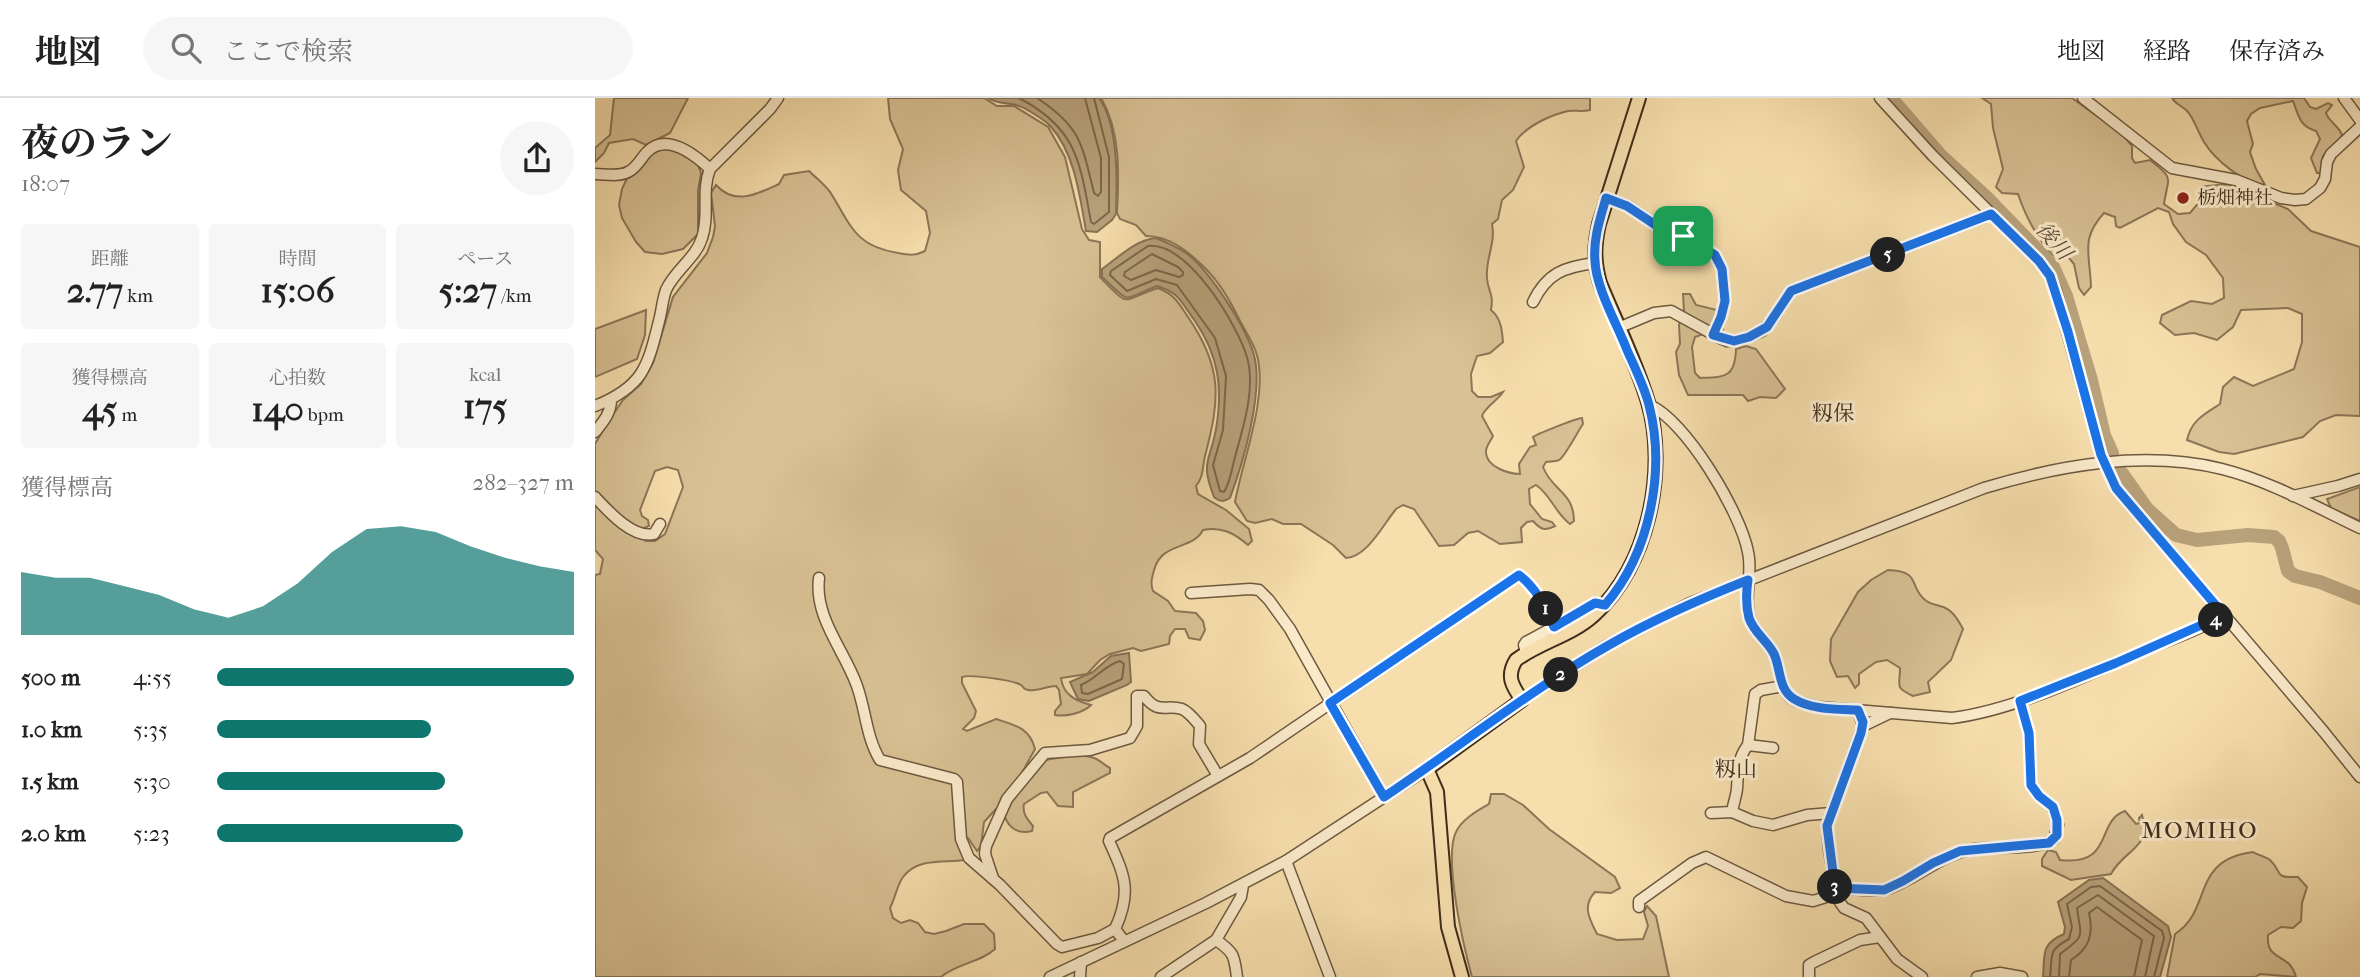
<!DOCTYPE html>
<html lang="ja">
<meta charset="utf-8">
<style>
:root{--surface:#fff;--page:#f6f6f6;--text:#222;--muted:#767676;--line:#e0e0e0;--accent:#0f766e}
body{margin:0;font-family:"IM FELL French Canon","Noto Serif JP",serif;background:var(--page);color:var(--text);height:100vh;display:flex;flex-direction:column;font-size:26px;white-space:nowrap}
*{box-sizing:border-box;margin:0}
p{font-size:23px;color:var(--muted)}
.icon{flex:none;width:38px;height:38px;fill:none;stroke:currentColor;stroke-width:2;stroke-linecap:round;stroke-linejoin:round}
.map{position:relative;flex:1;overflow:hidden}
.drawer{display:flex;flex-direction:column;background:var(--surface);width:595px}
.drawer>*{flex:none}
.pin{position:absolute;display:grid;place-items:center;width:60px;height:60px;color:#fff;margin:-30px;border-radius:14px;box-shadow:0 4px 10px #0006}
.km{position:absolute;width:35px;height:35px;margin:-18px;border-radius:50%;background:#222;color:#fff;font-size:19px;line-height:35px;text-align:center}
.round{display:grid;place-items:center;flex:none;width:74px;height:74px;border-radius:37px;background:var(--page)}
.overview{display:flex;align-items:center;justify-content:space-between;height:119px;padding:0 21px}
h1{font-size:38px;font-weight:700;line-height:52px}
.stats{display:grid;grid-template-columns:repeat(3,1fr);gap:10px;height:119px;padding:7px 21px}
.stats div{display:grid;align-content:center;border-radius:7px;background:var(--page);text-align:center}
.stats b{font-size:35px;font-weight:700}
.stats small{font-size:19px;font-weight:400}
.stats p{font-size:19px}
.chart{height:196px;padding:14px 21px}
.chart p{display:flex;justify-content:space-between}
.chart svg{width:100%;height:126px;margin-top:7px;fill:var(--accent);opacity:.7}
ul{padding:0 21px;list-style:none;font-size:23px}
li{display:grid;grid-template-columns:112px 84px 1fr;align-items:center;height:52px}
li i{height:18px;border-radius:9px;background:var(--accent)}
header{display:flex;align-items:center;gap:42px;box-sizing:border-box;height:98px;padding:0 35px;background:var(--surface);border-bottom:2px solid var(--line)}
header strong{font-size:33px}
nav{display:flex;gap:38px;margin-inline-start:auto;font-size:24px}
.search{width:490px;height:63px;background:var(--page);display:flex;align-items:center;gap:18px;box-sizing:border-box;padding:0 24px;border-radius:38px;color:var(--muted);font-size:26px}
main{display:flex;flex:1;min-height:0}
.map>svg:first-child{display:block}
</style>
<header>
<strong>地図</strong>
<div class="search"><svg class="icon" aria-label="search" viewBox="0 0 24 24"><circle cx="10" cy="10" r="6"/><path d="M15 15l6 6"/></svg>ここで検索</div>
<nav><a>地図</a><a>経路</a><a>保存済み</a></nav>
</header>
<main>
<section class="drawer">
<div class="overview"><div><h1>夜のラン</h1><p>18:07</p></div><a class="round"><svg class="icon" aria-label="share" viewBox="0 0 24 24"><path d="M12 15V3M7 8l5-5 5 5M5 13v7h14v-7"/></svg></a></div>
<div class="stats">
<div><p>距離</p><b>2.77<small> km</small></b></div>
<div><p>時間</p><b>15:06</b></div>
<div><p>ペース</p><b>5:27<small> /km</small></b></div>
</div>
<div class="stats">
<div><p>獲得標高</p><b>45<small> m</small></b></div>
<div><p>心拍数</p><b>140<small> bpm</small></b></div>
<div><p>kcal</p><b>175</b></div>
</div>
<div class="chart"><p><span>獲得標高</span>282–327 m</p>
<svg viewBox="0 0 160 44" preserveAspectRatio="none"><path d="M0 44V22L10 24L20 24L30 27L40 30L50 35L60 38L70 34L80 26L90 15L100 7L110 6L120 8L130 13L140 17L150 20L160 22V44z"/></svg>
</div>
<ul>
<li><b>500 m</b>4:55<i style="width:100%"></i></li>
<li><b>1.0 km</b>5:35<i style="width:60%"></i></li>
<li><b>1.5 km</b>5:30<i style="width:64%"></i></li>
<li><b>2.0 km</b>5:23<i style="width:69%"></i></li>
</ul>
</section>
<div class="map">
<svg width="1765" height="879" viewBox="0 0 1765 879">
<rect width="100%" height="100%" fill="#f7dfad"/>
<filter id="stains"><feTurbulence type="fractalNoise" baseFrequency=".00286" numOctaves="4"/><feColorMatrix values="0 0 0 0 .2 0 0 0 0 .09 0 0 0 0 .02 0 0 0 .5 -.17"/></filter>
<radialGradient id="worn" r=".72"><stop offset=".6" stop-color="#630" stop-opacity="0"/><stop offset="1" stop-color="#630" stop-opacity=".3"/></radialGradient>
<g fill="#d8c194" stroke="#8c7658" stroke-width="2" fill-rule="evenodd">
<polygon points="19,0 93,0 75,35 51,47 38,41 14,45 9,55 0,64 0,50 15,37"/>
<path d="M 293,0 L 389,0 L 402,8 L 419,8 L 453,29 L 470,59 L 487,131 L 494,142 L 505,144 L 505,179 C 537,212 525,202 563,190 C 580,197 583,204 593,219 C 628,270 625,301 610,358 C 607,370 609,378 601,388 L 603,396 L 631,412 L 654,431 L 657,443 L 653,447 C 639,435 626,428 608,432 C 597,453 567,443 559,472 C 557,480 555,485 558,493 L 573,503 L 580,513 L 601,515 L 608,523 L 610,532 L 605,542 L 594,540 L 590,531 L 580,531 L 575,538 L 574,546 L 546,553 L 538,550 L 515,556 L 505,562 L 492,576 L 466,580 C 468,597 481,603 496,607 C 488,615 471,619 460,617 L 460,613 L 466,606 L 464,592 L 461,588 C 453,588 439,594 433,592 C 425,590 431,589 424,586 C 415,582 375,576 367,579 L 367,585 L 381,613 L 379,620 L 368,631 L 372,633 L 401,621 C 420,627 435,630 440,651 L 424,680 L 430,683 L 438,678 L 450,662 C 465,660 485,654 499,660 C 505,662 509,667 515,670 L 515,675 L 478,694 L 478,709 L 463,708 L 452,694 L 446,695 L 429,706 C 427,715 432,721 438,728 L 437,733 C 421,737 411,728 408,712 L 402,710 L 389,724 L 386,748 L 382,753 L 373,740 L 368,737 L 370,762 C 349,765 323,759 308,779 C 302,787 300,801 295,810 L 298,820 L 306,825 L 315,822 L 323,825 L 330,834 L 339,836 L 351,833 L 369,826 L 389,826 L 399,836 L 400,851 C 385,865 362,865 346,879 L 0,879 L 0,477 L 5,476 L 8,461 L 0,452 L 0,346 L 13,324 L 28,302 L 46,286 L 58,265 L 78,199 L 112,155 L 118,139 L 120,128 L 116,95 L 121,87 C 140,108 162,96 184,86 L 189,77 L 214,73 C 222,81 232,88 237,97 C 257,130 261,148 303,155 C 314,157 320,158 330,153 L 335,135 L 331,113 L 306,92 L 303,72 L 308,51 L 295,21 ZM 72,369 L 83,372 L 88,389 L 70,436 L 60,443 L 51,443 L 37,435 L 54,428 L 53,422 L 47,418 L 45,412 L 60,373 Z"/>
<path d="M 506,0 L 995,0 L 995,12 C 987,14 980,12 973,13 C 955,17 930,29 921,43 L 929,69 L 918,92 L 907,102 L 903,121 L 897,126 C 901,145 890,162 892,180 C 893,195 899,194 896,212 C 906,220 907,232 908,244 L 895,255 L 882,258 L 876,276 L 877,293 L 883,299 L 896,299 L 908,294 C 902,303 890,309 887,318 L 898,338 C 895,344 890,349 891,355 C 892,369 914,376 925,376 L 924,366 L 935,349 L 941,347 L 938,339 C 942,336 982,320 987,320 L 988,326 C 983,333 969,360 964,362 C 960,364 955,363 951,364 L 948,369 C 957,393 979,394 979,423 L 975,426 C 960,415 956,397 941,387 L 934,391 L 935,406 L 947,421 L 957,424 L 960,428 C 950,433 946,432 938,423 L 932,424 L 926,430 L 927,444 L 905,446 L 883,433 L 873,435 L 859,447 L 844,448 L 819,411 L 808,407 L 801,411 C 788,427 772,459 751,460 L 738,447 L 706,426 L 688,426 L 677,421 L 660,425 L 652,423 L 640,404 C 648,360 673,300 662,257 C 659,246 651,234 645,223 C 636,204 625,185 610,170 C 594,154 575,138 551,138 L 541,127 L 525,121 L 522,115 C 524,77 526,34 506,0 Z"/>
<path d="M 1387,0 L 1477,0 L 1528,37 L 1537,48 L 1537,60 L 1540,65 L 1555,62 C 1580,81 1573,79 1569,106 L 1583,116 L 1595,115 L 1606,102 L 1604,89 L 1634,86 L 1693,111 L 1716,133 L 1765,149 L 1765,318 L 1741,317 L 1725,323 L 1708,339 L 1639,356 L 1624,354 L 1592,342 C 1596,323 1609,316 1625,306 L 1628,289 L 1639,279 L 1658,288 L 1699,271 L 1707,244 L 1707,216 L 1693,210 L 1646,212 L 1638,229 L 1622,242 L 1599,235 L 1580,237 L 1565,225 L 1567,217 L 1596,203 L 1617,206 L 1629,200 L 1628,180 L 1611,157 L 1591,144 L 1578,126 L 1574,114 L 1563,110 L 1525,130 L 1521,128 L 1520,119 L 1509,115 C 1485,141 1495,156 1496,189 L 1489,197 L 1484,190 L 1479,166 L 1469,154 L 1457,157 C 1441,138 1431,120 1423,96 L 1407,95 L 1401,89 L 1408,71 L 1398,30 L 1396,6 Z"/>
<path d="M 1577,0 L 1709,0 L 1715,9 L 1721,11 L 1733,5 L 1737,7 L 1731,15 C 1734,24 1744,28 1747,37 L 1742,46 L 1728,58 L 1726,75 L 1722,75 L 1716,60 L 1725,41 L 1721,33 C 1704,28 1704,18 1698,3 L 1665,10 L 1656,16 L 1652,23 L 1658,46 L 1655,54 L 1661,71 L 1670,87 C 1649,86 1620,62 1609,44 C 1603,34 1600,23 1593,14 C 1588,8 1581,7 1577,0 Z"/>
<polygon points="71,50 84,53 102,65 106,75 103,93 103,136 88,151 67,156 50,154 41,144 27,120 24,107 27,91 33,78 48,67 58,53"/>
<path d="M 1088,196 L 1095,196 L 1101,207 L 1122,212 L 1128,231 L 1127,234 L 1117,233 L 1100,239 L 1097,249 L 1100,275 L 1105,280 C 1130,279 1140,280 1141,251 L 1151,248 L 1161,251 L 1190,291 L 1181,300 L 1165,299 L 1153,303 L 1148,297 L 1093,297 L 1084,277 L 1081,254 L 1085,246 L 1084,227 L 1089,213 Z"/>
<polygon points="51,212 50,237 42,261 0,279 0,231"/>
<polygon points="1765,389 1765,423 1736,410 1732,401"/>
<path d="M 1293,472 C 1326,473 1314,488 1329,501 C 1334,506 1339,506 1345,508 C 1357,511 1362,520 1368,531 L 1356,562 L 1333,584 L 1335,594 L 1318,598 C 1299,589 1305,588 1305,570 L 1292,562 L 1281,564 L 1264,576 L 1264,586 L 1260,590 L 1253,578 L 1242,579 L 1235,563 L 1236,541 L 1263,494 L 1276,482 Z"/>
<path d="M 896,696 L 909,696 L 928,707 L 954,731 L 1020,779 L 1025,790 L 1016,795 L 1000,794 C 987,808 994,820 1002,836 L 1022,842 L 1048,841 L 1053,828 L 1049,814 L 1052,808 L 1061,818 L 1074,879 L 877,879 C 869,850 848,760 861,734 C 867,721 882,713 894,706 Z"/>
<path d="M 1530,713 L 1541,726 L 1545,725 L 1544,720 L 1547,717 C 1557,751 1529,751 1516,776 L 1476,782 L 1447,768 L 1447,761 L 1453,752 L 1461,754 L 1465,762 C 1520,768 1500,723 1530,713 Z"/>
<path d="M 1658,754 C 1663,757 1671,759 1675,762 C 1689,775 1677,780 1703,779 L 1712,789 L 1707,805 L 1706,823 L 1698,830 L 1686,829 L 1673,837 C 1671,865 1694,853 1701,879 L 1665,876 L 1660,879 L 1572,879 L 1580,836 C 1618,812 1595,762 1658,754 Z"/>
</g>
<g fill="#b8a27b" stroke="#887355" stroke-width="2">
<path d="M 393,0 L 504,0 C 524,28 522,82 521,116 L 517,122 L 502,134 L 491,133 C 485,100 480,55 456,29 C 450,22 438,15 429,10 C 417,3 405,8 393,0 Z"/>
<path d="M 561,140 C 572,145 586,150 595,158 C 617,177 651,229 659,257 C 669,294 648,365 635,400 C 629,404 625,404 619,399 C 605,363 615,364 621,331 C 628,290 624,258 600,223 C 586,204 585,195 562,188 C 524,203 538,207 507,179 L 507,171 C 524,159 540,142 561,140 Z"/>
<polygon points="534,555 536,584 532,587 494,603 483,601 475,584 498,574 516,558"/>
<path d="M 1508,780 L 1573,828 L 1576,839 L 1565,879 L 1448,879 C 1450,857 1445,846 1469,836 L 1470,829 L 1463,804 L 1494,782 Z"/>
</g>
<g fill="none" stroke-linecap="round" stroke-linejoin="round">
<g stroke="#7c674b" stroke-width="2">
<path d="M 424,0 C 482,30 485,64 496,124 L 499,126 L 514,114 L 514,59 L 499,0"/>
<path d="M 442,0 C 486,29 487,46 499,95 L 503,98 L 506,94 L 506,60 L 490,0"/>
<path d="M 553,148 C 593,144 642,226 652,259 C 661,291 648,329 640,359 C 637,370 635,385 629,394 L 625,393 L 618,367 L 628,332 L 631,278 L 620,240 L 582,187 L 561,181 L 532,193 L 515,177 L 516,173 Z"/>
<polygon points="557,156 583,169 588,174 588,177 584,179 561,172 536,182 529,178 530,174"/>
<path d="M 525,563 L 529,566 L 527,581 L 493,596 L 487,595 L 486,587 C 501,581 510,567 525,563 Z"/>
<path d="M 1455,879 C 1458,856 1452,853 1474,841 L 1477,829 L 1472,806 L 1496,789 L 1505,788 L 1567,833 L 1569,840 L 1559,879"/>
<path d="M 1464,879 L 1465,856 C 1491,837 1486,840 1482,810 L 1503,797 L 1559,838 L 1550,879"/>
<path d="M 1474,879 L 1476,862 C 1494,851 1499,836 1494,815 L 1502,809 L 1547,842 L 1539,879"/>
</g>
<g stroke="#b8a27b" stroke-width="14">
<polyline points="1296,0 1346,58 1391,99 1457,167 1471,198 1496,282 1509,337 1517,355"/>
<polyline points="1526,374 1552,411 1581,437 1602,442 1653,437 1679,439 1684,443 1687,450 1693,473 1700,478 1725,484 1765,500"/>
</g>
<defs>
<g id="minor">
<polyline points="1285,0 1338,58 1444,163 1455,178 1461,193 1506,357 1521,390 1729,634 1765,679"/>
<polyline points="1488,0 1577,70 1641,82 1686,100 1700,102 1711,101 1725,90 1730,81 1732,64 1736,56 1765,29"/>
<polyline points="1749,0 1765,22"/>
<path d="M 0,76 C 10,76 24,79 33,74 C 42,70 46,60 52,54 C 72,34 100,57 115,71"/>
<polyline points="1011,100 1033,108 1071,134 1095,141 1120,157 1127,171 1130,203 1126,219 1118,237"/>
<path d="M 938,204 C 952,175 969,169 1000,165"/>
<polyline points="1023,230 1059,215 1076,213 1125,240 1132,243 1146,242 1167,233 1177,222 1196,193 1397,116"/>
<path d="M 1054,307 C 1090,321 1146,415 1153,454 C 1158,476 1149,496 1154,518 C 1157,534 1174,543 1180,558 C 1185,571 1184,587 1194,598 C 1202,605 1214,607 1224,609 L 1357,620 C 1420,612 1492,577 1550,552 C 1576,541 1605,532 1629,517"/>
<path d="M 0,308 C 50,288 53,267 65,219 C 67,210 68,200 71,192 C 79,173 101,160 107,140 C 115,117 106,93 115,71 L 175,11 L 183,0"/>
<path d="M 0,334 C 8,324 16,315 16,302"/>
<polyline points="1698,398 1743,388 1765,381"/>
<path d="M 0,399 C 13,413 38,441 59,436 L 65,426"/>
<path d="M 224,480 C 219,520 250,553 262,588 C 271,613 271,639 285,662 L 359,681 L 362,684 L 366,741 L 374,760 L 405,787 L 462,846 L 467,849 L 503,840 L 520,831"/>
<polyline points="596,495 655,491 664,492 674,502 695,531 789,699"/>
<polyline points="959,529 1000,505 1010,507"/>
<path d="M 927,602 L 1011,548 L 1095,505 L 1389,390 C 1465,367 1549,352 1627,371 C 1675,383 1721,409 1765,430"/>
<polyline points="1263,612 1268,628 1232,728 1234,751 1242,800 1249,810 1271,820 1302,861 1327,879"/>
<polyline points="1268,628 1295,615"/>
<polyline points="1153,647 1160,596 1166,592 1188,588"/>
<path d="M 1137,714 C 1138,707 1141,699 1142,691 C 1143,674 1142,661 1153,647 L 1178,650"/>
<polyline points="1116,715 1137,714 1158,723 1178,727 1212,717 1236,715"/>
<polyline points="691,763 735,879"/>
<path d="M 398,780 L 390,756 L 391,748 L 412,701 L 450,655 L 495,652 L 535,640 L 542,628 L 542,598 L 549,598 C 564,617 570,606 587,611 C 594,614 600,622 605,628 L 604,646 L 623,678"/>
<path d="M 1240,791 C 1258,789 1278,796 1295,790 C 1325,779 1346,756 1379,751 C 1400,748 1443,753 1459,741 L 1463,727 L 1458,709 L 1444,698 L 1436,687 L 1434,635 L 1425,603"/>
<polyline points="1044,809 1044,803 1097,765 1111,759 1191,798 1218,803 1241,796"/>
<path d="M 621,842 C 640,855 639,858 642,879"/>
<path d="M 529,843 L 520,831 C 537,794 530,778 514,743 L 515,740 L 655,660 L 924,477 C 940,489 952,511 959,529 L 931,544 L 929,547 L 931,555"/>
<polyline points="455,879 611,805 691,763 832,671"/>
<polyline points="485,879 486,864"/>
<polyline points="566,879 621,842 646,799 648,787"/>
<polyline points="1214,879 1214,867 1219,864 1265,842 1285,839"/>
<polyline points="1382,879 1405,875 1427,879"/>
</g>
<path id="major" d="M 867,879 L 853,829 L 842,694 L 832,671 L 927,602 C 917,588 911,578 921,562 C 945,544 976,538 999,517 C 1053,469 1073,372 1053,304 C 1041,264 1021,224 1005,185 C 999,164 999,148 1004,126 L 1044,0"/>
</defs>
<use href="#minor" stroke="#6d5940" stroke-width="13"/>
<use href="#major" stroke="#3f2c1b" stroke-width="16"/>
<use href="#minor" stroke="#faeaca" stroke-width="10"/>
<use href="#major" stroke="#f7dfad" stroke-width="12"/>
</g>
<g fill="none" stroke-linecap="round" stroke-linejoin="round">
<defs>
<path id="route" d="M 1011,100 L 1032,108 L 1071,134 L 1095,141 L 1120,157 L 1127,171 L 1130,203 L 1126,219 L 1118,237 L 1139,243 L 1154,239 L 1172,229 L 1196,193 L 1396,116 L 1444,163 L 1455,178 L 1473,234 L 1506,357 L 1521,390 L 1629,517 L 1521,565 L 1425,603 L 1434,635 L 1436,687 L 1444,698 L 1458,709 L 1462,722 L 1462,737 L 1454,745 L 1365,753 L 1338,765 L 1308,783 L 1289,792 L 1240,790 L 1232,728 L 1266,635 L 1268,624 L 1263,612 C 1242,611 1217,612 1199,601 C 1183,591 1186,571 1179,556 C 1173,543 1159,535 1154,520 C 1151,508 1151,495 1153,482 C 1105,501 1059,521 1014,547 C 935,592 864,649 789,699 L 735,605 L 924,477 C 940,489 952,511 959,529 L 1000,505 L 1010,507 C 1055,455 1071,373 1054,307 C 1049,288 1040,270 1032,252 C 1022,226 1001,190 1000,163 C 998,141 1005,121 1011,100 Z"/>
</defs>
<use href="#route" stroke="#fff" stroke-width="14"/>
<use href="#route" stroke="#1a73e8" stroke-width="9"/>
</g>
<circle fill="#8f2418" stroke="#faeaca" stroke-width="2.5" cx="1588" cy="100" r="7"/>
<g text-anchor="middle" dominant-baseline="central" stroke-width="6" stroke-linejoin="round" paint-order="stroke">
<g font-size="19" fill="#3f2c1b" stroke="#faeaca" text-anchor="start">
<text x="1602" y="100">栃畑神社</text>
</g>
<g font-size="21" font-style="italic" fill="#634f38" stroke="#faeaca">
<text transform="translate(1459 143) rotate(49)">後川</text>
</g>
<g font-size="21" fill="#3f2c1b" stroke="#faeaca">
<text x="1238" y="315">籾保</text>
<text x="1141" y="671">籾山</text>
</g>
<g font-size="23" letter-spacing="2" fill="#3f2c1b" stroke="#faeaca">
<text x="1605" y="732">MOMIHO</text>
</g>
</g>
<rect width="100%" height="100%" filter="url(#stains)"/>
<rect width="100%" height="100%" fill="url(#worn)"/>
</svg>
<div class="pin" style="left:1088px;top:138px;background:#1e9e55"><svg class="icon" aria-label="arrive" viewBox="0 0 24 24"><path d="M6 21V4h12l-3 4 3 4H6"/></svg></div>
<b class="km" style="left:951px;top:511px">1</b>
<b class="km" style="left:966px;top:577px">2</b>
<b class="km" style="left:1240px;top:789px">3</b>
<b class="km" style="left:1621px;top:522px">4</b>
<b class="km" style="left:1293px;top:157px">5</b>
</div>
</main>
